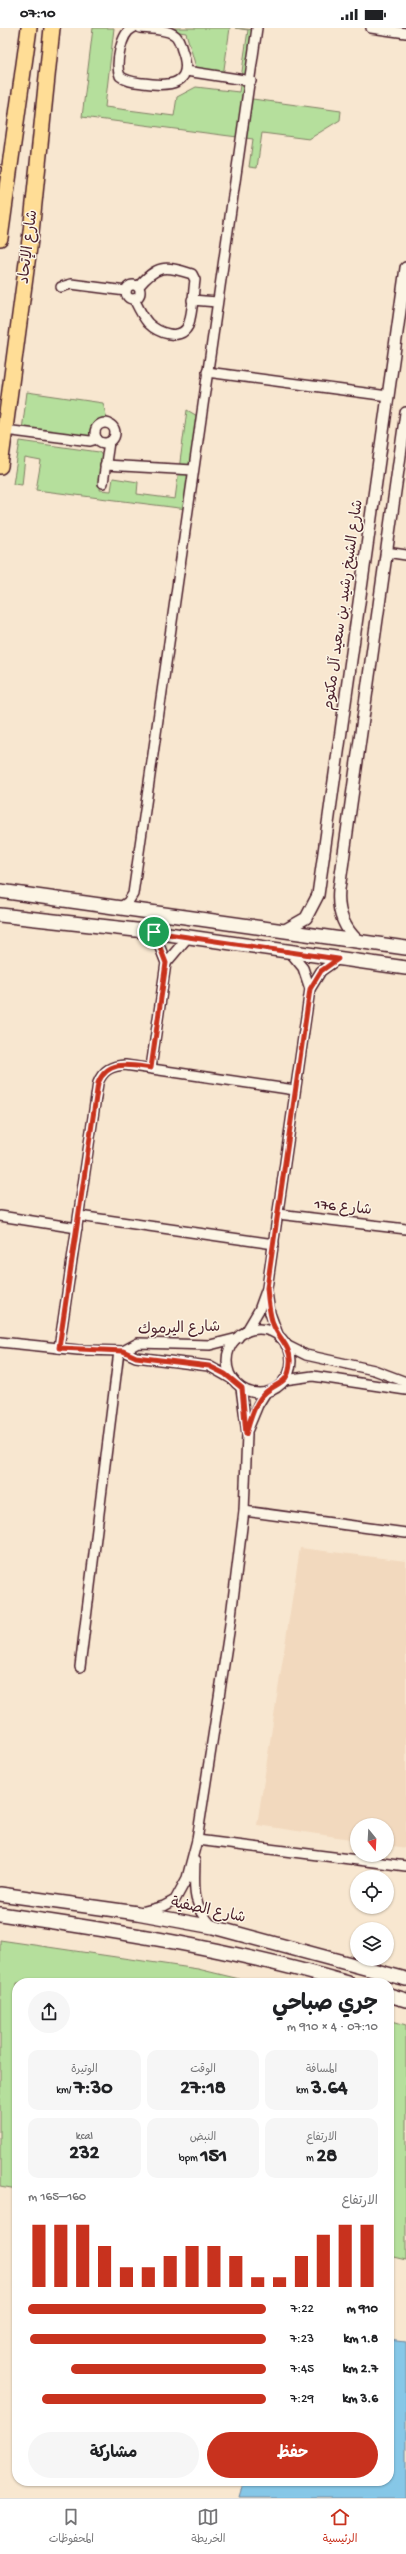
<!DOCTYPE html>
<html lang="ar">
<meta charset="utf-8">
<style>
:root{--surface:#fff;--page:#f6f6f6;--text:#202124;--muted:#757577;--line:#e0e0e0;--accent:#c8321e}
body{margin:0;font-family:"Gochi Hand","Playpen Sans Arabic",sans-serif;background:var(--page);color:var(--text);direction:rtl;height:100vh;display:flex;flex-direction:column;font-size:15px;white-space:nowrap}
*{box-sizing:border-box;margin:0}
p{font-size:13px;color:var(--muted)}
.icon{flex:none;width:22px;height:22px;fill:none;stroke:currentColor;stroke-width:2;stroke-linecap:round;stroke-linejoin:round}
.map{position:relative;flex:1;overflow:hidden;direction:ltr}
.drawer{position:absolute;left:12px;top:1950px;width:382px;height:508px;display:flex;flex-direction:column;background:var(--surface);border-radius:16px;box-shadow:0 1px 3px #0004;direction:rtl}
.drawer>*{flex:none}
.needle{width:26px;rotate:162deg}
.tools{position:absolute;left:350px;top:1790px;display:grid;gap:8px}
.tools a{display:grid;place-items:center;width:44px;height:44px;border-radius:50%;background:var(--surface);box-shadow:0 1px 3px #0004;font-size:20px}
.pin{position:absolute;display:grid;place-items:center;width:34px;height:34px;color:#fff;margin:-17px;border:2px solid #fff;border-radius:50%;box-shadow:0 1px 4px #0007}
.round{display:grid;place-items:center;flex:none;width:42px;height:42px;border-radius:21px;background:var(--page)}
.summary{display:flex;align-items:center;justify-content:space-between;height:68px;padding:0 16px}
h1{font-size:22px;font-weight:700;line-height:30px}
.figures{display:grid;grid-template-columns:repeat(3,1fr);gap:6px;height:68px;padding:4px 16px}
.figures div{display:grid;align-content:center;border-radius:10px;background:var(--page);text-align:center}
.figures b{font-size:20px;font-weight:700}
.figures small{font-size:11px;font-weight:400}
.figures p{font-size:11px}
.chart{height:112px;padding:8px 16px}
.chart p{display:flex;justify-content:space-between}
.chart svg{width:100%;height:72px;margin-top:4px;stroke:var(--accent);stroke-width:6}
.action{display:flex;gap:8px;margin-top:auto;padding:8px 16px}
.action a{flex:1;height:46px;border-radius:24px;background:var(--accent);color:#fff;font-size:16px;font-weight:700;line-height:46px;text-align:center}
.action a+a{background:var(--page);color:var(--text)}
ul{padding:0 16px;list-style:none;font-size:13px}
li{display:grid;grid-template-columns:64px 48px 1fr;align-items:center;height:30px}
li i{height:10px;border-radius:5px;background:var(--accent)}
.status{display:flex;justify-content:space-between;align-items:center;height:28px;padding:0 20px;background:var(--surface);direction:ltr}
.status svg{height:11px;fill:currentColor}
.dock{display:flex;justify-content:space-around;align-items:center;height:56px;border-top:1px solid var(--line);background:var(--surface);font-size:11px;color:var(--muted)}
.dock a{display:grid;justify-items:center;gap:2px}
.dock .on{color:var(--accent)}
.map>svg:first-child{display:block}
</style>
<div class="status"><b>07:10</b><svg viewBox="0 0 49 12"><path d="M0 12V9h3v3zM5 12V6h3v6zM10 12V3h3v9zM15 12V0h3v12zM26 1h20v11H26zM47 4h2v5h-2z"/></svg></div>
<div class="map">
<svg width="406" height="2470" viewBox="0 0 406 2470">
<rect width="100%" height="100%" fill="#f8e7d0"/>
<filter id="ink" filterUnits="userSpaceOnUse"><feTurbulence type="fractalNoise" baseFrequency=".025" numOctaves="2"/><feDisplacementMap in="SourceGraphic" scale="8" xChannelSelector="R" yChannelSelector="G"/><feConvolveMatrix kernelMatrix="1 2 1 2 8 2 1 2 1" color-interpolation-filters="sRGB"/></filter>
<g filter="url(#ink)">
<polygon fill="#f2d9be" points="300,1520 406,1533 406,1820 387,1817 387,1797 357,1797 357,1812 257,1797"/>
<g fill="#b5df9c" stroke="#807f64">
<polygon points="93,0 114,0 105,79 174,88 177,69 196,59 239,64 248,2 235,0 255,2 245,70 341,83 340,92 309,111 262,105 257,140 249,139 253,111 82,89"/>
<polygon points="153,0 230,0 223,48 198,46 186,5"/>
<polygon points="27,364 103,375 107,391 96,398 92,411 22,402"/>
<polygon points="187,382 199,389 187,481 36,462 41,433 25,430 22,457 13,456 20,413 99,424 104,430 100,462 111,463 113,450 138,454 137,466 175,471"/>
<polygon points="0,1912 198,1941 256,1955 17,1955 17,2161 0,2158"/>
<polygon points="389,1992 406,1997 406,2232 389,2228"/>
</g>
<polygon fill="#86c7e7" stroke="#6e849c" points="389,2312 406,2314 406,2470 239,2470 244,2453 389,2453"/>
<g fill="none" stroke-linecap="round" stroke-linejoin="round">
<defs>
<g id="minor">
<path d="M 133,0 C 121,4 115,37 120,48 C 127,54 135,54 143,55 C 170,59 195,57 182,22 C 180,16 179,9 173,6 C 165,1 150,1 140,0"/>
<polyline points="371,0 406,5"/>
<polyline points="186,43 251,53"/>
<circle cx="133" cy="264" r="7"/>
<polyline points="61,259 71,256 126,263"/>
<path d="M 134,271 C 138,279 142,288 148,295 C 157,304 180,314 188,298 C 193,285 193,266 195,252 L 192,246 C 164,237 157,237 138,259"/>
<polyline points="192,272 217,274"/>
<polyline points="207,344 388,368"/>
<circle cx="105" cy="405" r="10"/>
<polyline points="5,402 90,413 97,411"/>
<polyline points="105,437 193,442"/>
<polyline points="103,455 109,414"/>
<polyline points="386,524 406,527"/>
<polyline points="119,880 128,874 133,866 257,0"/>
<polyline points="289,923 303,940 310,961"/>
<polyline points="166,935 188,909"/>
<polyline points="151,1040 166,935 154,904"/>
<polyline points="278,1186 406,1201"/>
<polyline points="0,1188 77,1200"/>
<polyline points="79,1188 274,1216"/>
<polyline points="267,1264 270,1285 279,1309"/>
<circle cx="259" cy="1333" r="32"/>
<polyline points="246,1304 259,1282 267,1260 310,961 321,943 338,931"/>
<polyline points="0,1314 78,1322 123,1323 136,1329 209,1338 232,1351"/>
<polyline points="286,1317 306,1327 374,1342 406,1354"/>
<path d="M 59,1320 L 98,1055 C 103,1042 111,1038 125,1037 L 295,1062"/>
<polyline points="123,1323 138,1315 210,1317 238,1310"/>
<polyline points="284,1352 313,1348 406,1362"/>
<polyline points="248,1401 258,1377 266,1364"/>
<polyline points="244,1483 406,1505"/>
<polyline points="80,1639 119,1323"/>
<polyline points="197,1812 406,1838"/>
<path d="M 195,1833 C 194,1863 192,1876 213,1899"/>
<polyline points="141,1884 164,1878 175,1872 187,1850 197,1812 229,1604 244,1483 247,1406 241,1360"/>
</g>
<g id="tertiary">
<polyline points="285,902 306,890 318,867 406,240"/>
<path d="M 357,912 C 342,898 337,881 339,861 L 406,385"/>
</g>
<g id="secondary">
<polyline points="0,863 406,920"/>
<polyline points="0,887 154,904 406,940"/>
<polyline points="0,1866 137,1885 213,1899 406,1951"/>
<path d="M 0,1886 C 117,1903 233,1921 348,1955"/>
<polyline points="389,1967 406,1972"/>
</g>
<g id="trunk">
<polyline points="0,210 29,0"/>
<polyline points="0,438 31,204 52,0"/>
</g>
</defs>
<use href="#minor" stroke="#4a1f2b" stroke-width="12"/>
<use href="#tertiary" stroke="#4a1f2b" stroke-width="14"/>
<use href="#secondary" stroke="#4a1f2b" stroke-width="16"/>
<use href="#trunk" stroke="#4a1f2b" stroke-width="18"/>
<use href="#minor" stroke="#fcf5e5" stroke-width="9"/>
<use href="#tertiary" stroke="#fcf5e5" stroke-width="11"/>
<use href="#secondary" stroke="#fcf5e5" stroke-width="13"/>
<use href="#trunk" stroke="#ffdd96" stroke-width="15"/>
</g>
</g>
<g fill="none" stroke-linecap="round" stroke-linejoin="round" filter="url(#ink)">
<defs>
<path id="route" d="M 154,904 L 338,931 L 321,943 L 310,961 L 267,1260 C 268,1273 269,1284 273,1296 C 278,1310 292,1319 290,1335 C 289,1356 278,1354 266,1364 C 255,1373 250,1393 246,1406 L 242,1360 L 225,1346 L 209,1338 L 136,1329 L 123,1323 L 59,1320 L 98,1055 C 108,1031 130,1037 151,1040 L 166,935 Z"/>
</defs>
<use href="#route" stroke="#fff" stroke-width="8"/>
<use href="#route" stroke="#c8321e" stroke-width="5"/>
</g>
<g text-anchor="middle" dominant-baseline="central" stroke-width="3" stroke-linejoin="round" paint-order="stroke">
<g font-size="15" fill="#4a1f2b" stroke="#fcf5e5">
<text transform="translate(29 219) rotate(-83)">شارع الإتحاد</text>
<text transform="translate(344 577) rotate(-82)">شارع الشيخ رشيد بن سعيد آل مكتوم</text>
<text transform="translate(343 1180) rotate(6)">شارع 176</text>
<text transform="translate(179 1301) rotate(-2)">شارع اليرموك</text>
<text transform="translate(208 1883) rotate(12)">شارع الصفية</text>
</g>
</g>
</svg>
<div class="tools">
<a><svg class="needle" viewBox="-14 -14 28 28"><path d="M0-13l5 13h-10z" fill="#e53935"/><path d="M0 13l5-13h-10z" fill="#757577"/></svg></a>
<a><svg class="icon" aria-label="locate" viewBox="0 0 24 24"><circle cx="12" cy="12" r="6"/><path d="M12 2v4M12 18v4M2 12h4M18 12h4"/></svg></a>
<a><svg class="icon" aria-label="layers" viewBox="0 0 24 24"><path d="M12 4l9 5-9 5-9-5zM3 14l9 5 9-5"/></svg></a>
</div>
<div class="pin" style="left:154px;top:904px;background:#1e9e55"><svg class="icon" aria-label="arrive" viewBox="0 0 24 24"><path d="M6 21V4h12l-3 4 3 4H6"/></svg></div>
<section class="drawer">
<div class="summary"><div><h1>جري صباحي</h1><p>07:10 · 4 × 910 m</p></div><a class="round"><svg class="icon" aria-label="share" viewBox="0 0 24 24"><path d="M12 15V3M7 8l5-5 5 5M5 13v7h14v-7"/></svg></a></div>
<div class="figures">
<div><p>المسافة</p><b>3.64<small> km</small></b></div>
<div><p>الوقت</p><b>27:18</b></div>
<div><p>الوتيرة</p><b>7:30<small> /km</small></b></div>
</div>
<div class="figures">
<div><p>الارتفاع</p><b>28<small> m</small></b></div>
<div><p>النبض</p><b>151<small> bpm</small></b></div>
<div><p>kcal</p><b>232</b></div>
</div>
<div class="chart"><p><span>الارتفاع</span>160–165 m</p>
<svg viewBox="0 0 160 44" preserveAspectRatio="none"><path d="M5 44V6M15 44V6M25 44V6M35 44V19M45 44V32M55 44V32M65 44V25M75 44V19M85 44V19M95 44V25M105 44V38M115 44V38M125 44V25M135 44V12M145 44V6M155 44V6"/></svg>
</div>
<ul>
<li><b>910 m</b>7:22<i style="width:100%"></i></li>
<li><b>1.8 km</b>7:23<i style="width:99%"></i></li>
<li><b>2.7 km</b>7:45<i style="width:82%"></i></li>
<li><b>3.6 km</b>7:29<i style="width:94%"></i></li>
</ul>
<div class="action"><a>حفظ</a><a>مشاركة</a></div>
</section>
</div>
<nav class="dock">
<a class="on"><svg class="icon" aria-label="home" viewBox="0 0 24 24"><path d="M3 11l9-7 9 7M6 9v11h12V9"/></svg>الرئيسية</a>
<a><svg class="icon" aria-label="map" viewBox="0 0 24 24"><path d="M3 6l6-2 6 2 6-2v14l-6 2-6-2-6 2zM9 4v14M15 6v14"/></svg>الخريطة</a>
<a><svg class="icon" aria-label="saved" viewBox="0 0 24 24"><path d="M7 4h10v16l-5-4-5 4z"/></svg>المحفوظات</a>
</nav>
